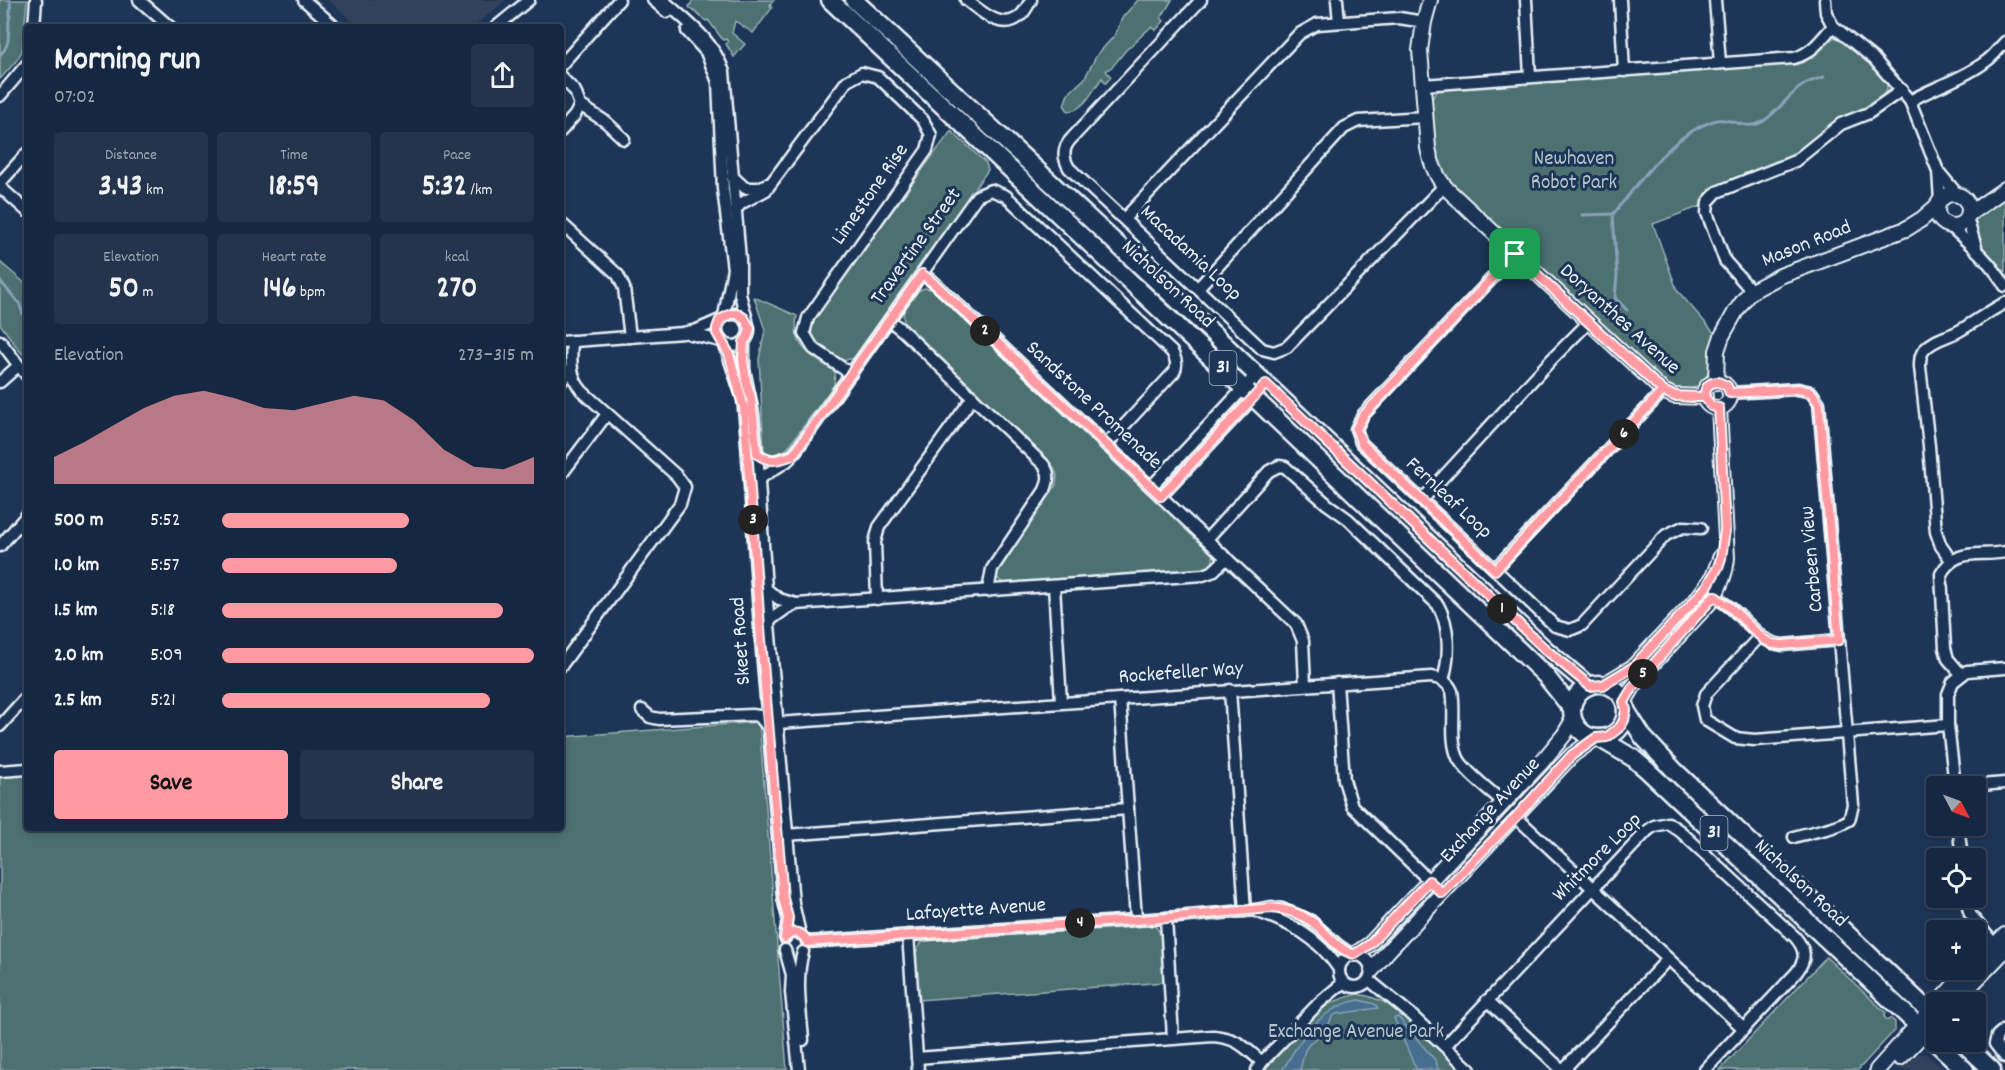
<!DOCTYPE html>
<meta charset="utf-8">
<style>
:root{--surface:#162841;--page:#23344c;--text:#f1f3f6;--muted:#9ea6b1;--line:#35445a;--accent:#ff9aa2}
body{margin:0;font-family:Dekko,sans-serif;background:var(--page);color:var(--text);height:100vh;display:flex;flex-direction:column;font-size:22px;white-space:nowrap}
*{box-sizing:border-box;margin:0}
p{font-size:20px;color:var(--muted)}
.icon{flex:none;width:33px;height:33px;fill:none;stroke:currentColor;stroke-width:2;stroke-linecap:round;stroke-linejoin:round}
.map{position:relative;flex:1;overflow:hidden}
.panel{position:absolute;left:24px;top:24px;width:540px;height:807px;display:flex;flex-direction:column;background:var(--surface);border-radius:6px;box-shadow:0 3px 9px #0003,0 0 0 2px var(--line)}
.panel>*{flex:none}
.needle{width:39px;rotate:131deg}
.fabs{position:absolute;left:1926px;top:776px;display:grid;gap:12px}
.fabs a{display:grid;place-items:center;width:60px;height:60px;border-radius:6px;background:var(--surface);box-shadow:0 3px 9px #0003,0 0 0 2px var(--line);font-size:30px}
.pin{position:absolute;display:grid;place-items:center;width:51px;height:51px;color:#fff;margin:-26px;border-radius:12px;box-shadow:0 3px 9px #0006}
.km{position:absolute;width:30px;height:30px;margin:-15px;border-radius:50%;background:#222;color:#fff;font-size:16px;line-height:30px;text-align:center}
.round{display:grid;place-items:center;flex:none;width:63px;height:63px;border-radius:6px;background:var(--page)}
.head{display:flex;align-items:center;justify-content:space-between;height:102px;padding:0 30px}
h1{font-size:33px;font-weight:700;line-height:45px}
.figures{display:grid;grid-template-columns:repeat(3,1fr);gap:9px;height:102px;padding:6px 30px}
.figures div{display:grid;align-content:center;border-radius:6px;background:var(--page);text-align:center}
.figures b{font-size:30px;font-weight:700}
.figures small{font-size:16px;font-weight:400}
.figures p{font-size:16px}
.chart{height:168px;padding:12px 30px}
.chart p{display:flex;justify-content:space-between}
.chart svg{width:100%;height:108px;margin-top:6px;fill:var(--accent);opacity:.7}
.cta{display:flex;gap:12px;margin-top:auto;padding:12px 30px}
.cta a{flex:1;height:69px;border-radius:6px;background:var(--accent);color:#111;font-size:24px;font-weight:700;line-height:69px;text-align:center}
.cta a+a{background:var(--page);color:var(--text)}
ul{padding:0 30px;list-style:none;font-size:20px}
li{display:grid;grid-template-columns:96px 72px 1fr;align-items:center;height:45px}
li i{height:15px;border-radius:8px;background:var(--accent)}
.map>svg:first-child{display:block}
</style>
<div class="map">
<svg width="2005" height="1070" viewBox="0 0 2005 1070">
<rect width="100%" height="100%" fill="#1d3557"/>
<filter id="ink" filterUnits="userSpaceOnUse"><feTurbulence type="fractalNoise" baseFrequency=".0167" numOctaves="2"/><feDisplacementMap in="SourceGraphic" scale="12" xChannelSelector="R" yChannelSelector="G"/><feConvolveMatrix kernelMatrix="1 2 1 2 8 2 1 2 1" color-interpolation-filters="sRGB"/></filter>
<g filter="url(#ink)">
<g fill="#30425c">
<polygon points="328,0 506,0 473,27 359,27"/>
<polygon points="1925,1053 1945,1070 1898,1070 1913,1055"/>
</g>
<g fill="#4d7070" stroke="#9ab0b4" stroke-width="1.5">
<polygon points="0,0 27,0 22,51 17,60 0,79"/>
<polygon points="693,0 774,0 770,5 772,8 753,33 735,21 732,33 745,44 734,57 726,44 728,42 726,39 723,40 708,20 706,21 689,7"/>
<path d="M 1138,0 L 1172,0 L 1161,18 L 1164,21 L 1156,30 L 1151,27 L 1126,50 L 1113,66 L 1106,71 L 1111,77 L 1106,83 L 1102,78 C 1093,89 1085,111 1068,111 L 1064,105 L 1068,94 L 1084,79 L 1097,55 L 1115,35 L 1122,18 Z"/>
<path d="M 1838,37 C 1859,42 1874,66 1887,82 L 1887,90 L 1880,99 L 1868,107 L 1844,118 L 1791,159 L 1713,189 L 1706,194 L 1701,206 L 1653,224 L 1677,290 L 1716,335 C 1709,369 1711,399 1667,387 L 1452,185 L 1439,166 L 1434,152 L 1431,101 L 1435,93 L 1442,88 L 1796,63 C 1817,59 1820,39 1838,37 Z"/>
<path d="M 951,131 L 986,163 L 988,170 L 961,207 L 855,358 L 840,361 C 823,349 806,344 812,320 Z"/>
<path d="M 2005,194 L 2005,275 C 1997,265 1963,229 1974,216 C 1979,209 1997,200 2005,194 Z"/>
<polygon points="0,262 27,285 27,358 19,350 0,324"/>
<path d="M 925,288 L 935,290 L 1211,550 C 1215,559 1214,565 1205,570 L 1006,584 L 1000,581 L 996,576 L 1000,566 L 1056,485 L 1057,475 L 1053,466 L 905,325 C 899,311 911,292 925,288 Z"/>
<path d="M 754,297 L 797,316 C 791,348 813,356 835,372 L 834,385 L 783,454 L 774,455 L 764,451 L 759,359 L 765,330 Z"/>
<polygon points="759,722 787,1070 0,1070 0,777 27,775 27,828 561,828 561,737"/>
<path d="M 1147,924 L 1155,926 L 1162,935 L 1166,982 L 918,1000 C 917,982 907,950 926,940 Z"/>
<polygon points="1826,957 1886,1013 1884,1017 1888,1020 1890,1018 1895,1022 1895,1030 1858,1070 1720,1070"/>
<path d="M 1357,994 C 1373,996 1388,1003 1401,1013 L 1463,1070 L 1264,1070 C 1276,1053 1309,1017 1326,1006 C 1336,1000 1346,997 1357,994 Z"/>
</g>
<g fill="#476e8f" stroke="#87a2b9" stroke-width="1.5">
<path d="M 1359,1000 L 1375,1004 L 1378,1008 L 1336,1014 L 1332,1017 L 1326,1031 L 1310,1043 L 1305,1050 L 1300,1070 L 1282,1070 C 1288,1062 1292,1053 1298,1045 C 1312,1023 1333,1004 1359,1000 Z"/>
<polygon points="1398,1017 1436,1061 1438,1070 1416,1069 1394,1018"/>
</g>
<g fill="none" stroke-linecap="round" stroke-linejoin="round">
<g stroke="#87a2b9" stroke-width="3">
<path d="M 0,55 C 11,44 8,35 9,21 C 10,13 11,8 10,0"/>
<polyline points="1582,215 1613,214"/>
<polyline points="0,281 19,303 27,325"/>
<path d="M 1627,310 L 1615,298 L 1617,275 L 1613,214 C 1642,180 1669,136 1713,121 C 1729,115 1745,132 1762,122 C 1779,112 1789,92 1807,83 C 1812,80 1819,79 1824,77"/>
</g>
<defs>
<g id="street">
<polyline points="139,0 170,27"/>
<polyline points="304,0 335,27"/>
<polyline points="653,0 667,12"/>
<path d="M 663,0 C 688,23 712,38 724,72 L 740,260 L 740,294 L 747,320"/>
<path d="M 966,0 C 981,11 1002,32 1020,16 C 1025,12 1028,5 1031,0"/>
<path d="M 1201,0 L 1072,138 C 1063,147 1062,156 1069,168 L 1262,349 L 1274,352 L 1287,347 L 1444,186"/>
<polyline points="1337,0 1339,22"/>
<polyline points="1526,0 1530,77"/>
<polyline points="1620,0 1624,71"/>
<polyline points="1715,0 1720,63"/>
<polyline points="1825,0 1826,13 1833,26 1874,59 1910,101 1938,171 1940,201"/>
<polyline points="34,27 36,0"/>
<polyline points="496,27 529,0"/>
<polyline points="687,31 706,52 718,82 723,189 733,269 724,316"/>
<polyline points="561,65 619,0"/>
<polyline points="561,77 575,91 580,105 606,122 624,139"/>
<path d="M 1423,85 L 1794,58 C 1811,54 1822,39 1833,26"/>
<polyline points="0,96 27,64"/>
<path d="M 1910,101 C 1934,87 1963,79 1985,62 C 1993,57 1999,48 2005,42"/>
<polyline points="561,131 575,115 580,105"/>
<polyline points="1938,171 1958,195"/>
<polyline points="732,176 745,188 759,188 767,184"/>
<polyline points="0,183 27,153"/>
<polyline points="0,187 27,211"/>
<polyline points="735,210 742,203 766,190 847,81 862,73 878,77 923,120 931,135 927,150 808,318 804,333 813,348 851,374"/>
<polyline points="1967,218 1976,247"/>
<polyline points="1124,219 1299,34 1317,24 1399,18 1424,22"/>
<polyline points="561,223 618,275 624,288 630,337"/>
<path d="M 1950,226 C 1970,244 1992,263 2005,286"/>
<polyline points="1515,254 1363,415 1356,429 1361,443 1555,626 1570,630 1582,625 1666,535 1683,527 1701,528"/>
<polyline points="922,274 935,283 1296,624 1303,641 1305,685"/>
<polyline points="1198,288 1344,128 1358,121 1425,117"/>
<polyline points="1752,291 1725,261 1707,213 1708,202 1717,192 1795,161 1841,124 1869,113 1902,90"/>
<circle cx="733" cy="330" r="16"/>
<path d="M 889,320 L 903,331 L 1043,464 C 1050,473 1049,479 1045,490 L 992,569 L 988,591"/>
<polyline points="690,334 721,341"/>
<polyline points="0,341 27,376"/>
<polyline points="561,342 683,333 697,330 720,320"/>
<polyline points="744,342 744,369 753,413 758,467 766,589 793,903 800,934"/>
<polyline points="724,343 743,399 746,430 760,628 783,898 788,918 785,938"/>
<polyline points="0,382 18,366"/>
<polyline points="561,382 571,369"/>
<path d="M 1730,393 L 1798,389 L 1811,392 L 1819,403 L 1853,805 L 1849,820 C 1832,830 1813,831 1794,837"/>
<path d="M 757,453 C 767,463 775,462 787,457"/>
<polyline points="561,475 607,414"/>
<path d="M 759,479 L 787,461 L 793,455 L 977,196 L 991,190 L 1006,196 L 1172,352 C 1176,359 1178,365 1174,372 L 1106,445"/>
<polyline points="1151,487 1256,375"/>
<polyline points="1161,496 1266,384"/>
<polyline points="1422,500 1552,359 1588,323"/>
<path d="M 1207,539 L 1269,471 L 1279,466 L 1285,467 L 1327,504 L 1348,519 L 1438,605 C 1450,626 1450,657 1443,680"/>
<polyline points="0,546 27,515"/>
<path d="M 1951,560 L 1941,546 L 1936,532 L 1929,446 L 1920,367 C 1920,360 1920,354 1925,349 C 1934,339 1948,337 1959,331 C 1975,322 1989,311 2005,303"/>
<polyline points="1495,569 1663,391"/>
<polyline points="1054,586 1061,702"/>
<polyline points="766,589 779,599 796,604"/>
<polyline points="1710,593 1731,608 1763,638 1773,643 1782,645 1839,640"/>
<polyline points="877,599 875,542 879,527 973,397"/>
<polyline points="769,621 787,608 796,604 1203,575 1212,572 1227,558"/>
<polyline points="1760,636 1706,694 1702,706 1705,720 1735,738 1755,740 1948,725"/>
<path d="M 561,666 L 680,504 L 685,487 L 677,476 L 582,391 C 569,376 571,361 572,341"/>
<path d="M 1961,674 L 1948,659 L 1945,648 L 1941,574 C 1956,547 1979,557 2005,552"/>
<polyline points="1337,683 1344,780 1352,806 1442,893"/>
<polyline points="1230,690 1245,911"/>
<polyline points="1120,699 1136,918"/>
<polyline points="642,710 650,717 659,719 752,715 759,716 768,727"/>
<path d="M 778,723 L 1431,677 C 1441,678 1448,682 1452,691 C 1456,712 1449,738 1458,758 C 1464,771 1492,792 1503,802"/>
<polyline points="0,726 27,696"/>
<polyline points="0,771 27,769"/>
<polyline points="1955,786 1948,725 1948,694 1953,682 1967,671 2005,668"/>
<polyline points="1968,786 2005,783"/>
<polyline points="1516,817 1744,1029"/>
<polyline points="1958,825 1962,858"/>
<polyline points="786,835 1128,809"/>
<polyline points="1965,897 1970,914 1994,944"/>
<path d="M 1256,911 C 1291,924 1317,936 1339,969"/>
<polyline points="1166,918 1173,1038"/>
<polyline points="908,935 918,1070"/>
<polyline points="807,942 1166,918 1255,910 1271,907 1282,909 1311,921 1339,946 1352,955"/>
<polyline points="785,950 792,975 791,992 799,1070"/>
<path d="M 803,952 C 795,980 801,1012 803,1040"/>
<circle cx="1355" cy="971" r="16"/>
<polyline points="1369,980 1408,1012 1470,1070"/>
<polyline points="1487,1000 1562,1070"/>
<polyline points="2005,1029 1997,1036 1995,1044 2005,1057"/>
<path d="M 1445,1046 L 1647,831 L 1654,826 L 1668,823 L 1680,831 L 1795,937 C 1806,950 1807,959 1796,973 L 1705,1070"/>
<path d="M 917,1058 L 1213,1036 C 1238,1038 1244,1047 1262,1062"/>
<polyline points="1257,1070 1262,1062 1319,1003 1344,982"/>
<polyline points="1563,1070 1667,960"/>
</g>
<g id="secondary">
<path d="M 1430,0 L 1424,22 L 1420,50 L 1428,148 C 1431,163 1436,178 1448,190 L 1663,391 L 1674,396 L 1705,397"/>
<circle cx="1953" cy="210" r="16"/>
<polyline points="1969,214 2005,189"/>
<polyline points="1716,382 1717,351 1722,336 1736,311 1746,297 1752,291 1780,276 1906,229 1922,219 1938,205"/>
<circle cx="1717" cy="395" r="13"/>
<polyline points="1603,685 1633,667 1697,599 1713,577 1721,556"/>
<path d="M 1624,702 L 1633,687 L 1642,675 L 1711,601 C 1720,587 1726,574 1727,558 L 1719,408"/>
<polyline points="1355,954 1370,944 1541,763 1564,735 1573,720"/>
<polyline points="1976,962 2005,935"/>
<polyline points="1372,970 1387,952 1572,755 1596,738"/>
<polyline points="1939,1002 1969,969"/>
<polyline points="1955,1002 2005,950"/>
<polyline points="1900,1058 1931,1026"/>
<polyline points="1877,1070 1936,1004"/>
</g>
<g id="primary">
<polyline points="830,0 1253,397 1545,675 1572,709"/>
<polyline points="854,0 1202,323 1545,649 1589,686"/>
<circle cx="1599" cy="711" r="27"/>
<polyline points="1626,710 1643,737 1674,770 1936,1018"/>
<polyline points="1599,738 1633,758 1647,770 1965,1070"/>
<polyline points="1961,1041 1992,1070"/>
</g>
</defs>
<use href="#street" stroke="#e8f1f8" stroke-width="15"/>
<use href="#secondary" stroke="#e8f1f8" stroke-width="18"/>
<use href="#primary" stroke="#e8f1f8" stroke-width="21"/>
<use href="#street" stroke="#1d3557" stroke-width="10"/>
<use href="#secondary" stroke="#1d3557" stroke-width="14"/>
<use href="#primary" stroke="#1d3557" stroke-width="16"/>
</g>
</g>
<g fill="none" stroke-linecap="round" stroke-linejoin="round" filter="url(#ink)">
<defs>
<path id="route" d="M 1515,254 L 1663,391 L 1674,396 L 1705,397 L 1711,406 L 1719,408 L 1725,530 L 1721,558 L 1718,567 L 1708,585 L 1696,599 L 1633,667 L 1603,685 L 1590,686 L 1545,649 L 1266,384 L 1161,496 L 936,285 L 922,274 L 793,455 C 779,460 769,464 757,453 L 751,398 L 746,381 L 743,359 L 744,342 L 748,336 L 750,328 L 744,318 L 738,314 L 731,314 L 720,320 L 717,328 L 717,333 L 729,354 L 744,408 L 760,628 L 783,898 L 788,918 L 785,938 C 793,929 803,932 807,942 L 1166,918 L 1271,908 C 1285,909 1299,913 1311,921 C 1325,930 1338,952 1355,954 L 1370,944 L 1429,881 L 1442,893 L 1516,817 L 1572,755 L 1596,738 L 1607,737 L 1620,727 L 1624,720 L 1626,710 L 1624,702 L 1633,687 L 1714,596 L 1731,608 L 1763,639 L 1773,644 L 1782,645 L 1839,640 L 1819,404 L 1811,392 L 1798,389 L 1730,393 L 1727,386 L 1718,382 C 1709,382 1704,388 1705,397 C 1690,397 1676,398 1663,391 L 1495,570 L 1362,444 L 1356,429 L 1363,416 L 1515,254"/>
</defs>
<use href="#route" stroke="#fff" stroke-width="12"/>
<use href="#route" stroke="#ff9aa2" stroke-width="8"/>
</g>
<g text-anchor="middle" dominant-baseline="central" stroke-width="6" stroke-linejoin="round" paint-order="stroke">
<g fill="#1d3557" stroke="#abb9c8" stroke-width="1.5">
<rect x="1209.5" y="351" width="27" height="34" rx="4.5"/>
<rect x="1700.5" y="816" width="27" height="34" rx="4.5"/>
</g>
<g font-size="20" font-weight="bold" fill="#e8f1f8">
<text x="1223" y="368">31</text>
<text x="1714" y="833">31</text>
</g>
<g font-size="21" fill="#b2c4c8" stroke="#1d3557">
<text x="1574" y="160">Newhaven<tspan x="1574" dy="24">Robot Park</tspan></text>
<text x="1356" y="1033">Exchange Avenue Park</text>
</g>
<g font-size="21" fill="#e8f1f8" stroke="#1d3557">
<text transform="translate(871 195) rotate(-55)">Limestone Rise</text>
<text transform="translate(1807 245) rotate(-22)">Mason Road</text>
<text transform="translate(917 247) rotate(-54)">Travertine Street</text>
<text transform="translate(1190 254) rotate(43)">Macadamia Loop</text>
<text transform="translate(1167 285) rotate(43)">Nicholson Road</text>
<text transform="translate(1619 320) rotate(42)">Doryanthes Avenue</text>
<text transform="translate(1093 406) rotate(43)">Sandstone Promenade</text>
<text transform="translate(1448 499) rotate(43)">Fernleaf Loop</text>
<text transform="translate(1813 559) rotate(-95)">Carbeen View</text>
<text transform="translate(742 641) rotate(-94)">Skeet Road</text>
<text transform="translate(1181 674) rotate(-4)">Rockefeller Way</text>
<text transform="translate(1491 811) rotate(-47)">Exchange Avenue</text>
<text transform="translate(1598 858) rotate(-45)">Whitmore Loop</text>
<text transform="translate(1800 884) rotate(43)">Nicholson Road</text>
<text transform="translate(976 911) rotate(-4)">Lafayette Avenue</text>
</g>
</g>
</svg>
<div class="fabs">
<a><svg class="needle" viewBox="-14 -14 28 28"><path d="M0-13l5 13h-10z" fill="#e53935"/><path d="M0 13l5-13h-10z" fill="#9ea6b1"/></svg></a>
<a><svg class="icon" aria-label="locate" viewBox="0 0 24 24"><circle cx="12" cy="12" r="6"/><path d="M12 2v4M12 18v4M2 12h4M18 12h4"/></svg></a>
<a>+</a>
<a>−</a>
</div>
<div class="pin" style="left:1515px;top:254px;background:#1e9e55"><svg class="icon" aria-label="arrive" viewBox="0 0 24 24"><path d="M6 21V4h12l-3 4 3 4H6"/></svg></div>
<b class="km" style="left:1502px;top:609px">1</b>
<b class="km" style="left:985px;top:331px">2</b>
<b class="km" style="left:753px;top:520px">3</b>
<b class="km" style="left:1080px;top:923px">4</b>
<b class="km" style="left:1643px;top:674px">5</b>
<b class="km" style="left:1624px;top:434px">6</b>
<section class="panel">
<div class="head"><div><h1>Morning run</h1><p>07:02</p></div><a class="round"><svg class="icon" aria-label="share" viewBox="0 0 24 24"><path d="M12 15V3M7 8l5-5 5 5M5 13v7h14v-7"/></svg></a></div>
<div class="figures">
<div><p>Distance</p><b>3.43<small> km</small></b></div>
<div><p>Time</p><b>18:59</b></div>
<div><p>Pace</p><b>5:32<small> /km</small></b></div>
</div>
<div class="figures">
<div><p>Elevation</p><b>50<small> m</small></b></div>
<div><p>Heart rate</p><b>146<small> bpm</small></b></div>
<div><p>kcal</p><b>270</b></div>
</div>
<div class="chart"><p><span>Elevation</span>273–315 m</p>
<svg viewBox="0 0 160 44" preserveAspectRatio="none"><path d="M0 44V33L10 27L20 20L30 13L40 8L50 6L60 9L70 13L80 14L90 11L100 8L110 10L120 18L130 30L140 37L150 38L160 33V44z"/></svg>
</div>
<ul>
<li><b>500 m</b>5:52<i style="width:60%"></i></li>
<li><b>1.0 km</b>5:57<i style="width:56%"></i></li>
<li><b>1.5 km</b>5:18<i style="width:90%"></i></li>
<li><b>2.0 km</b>5:09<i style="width:100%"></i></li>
<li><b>2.5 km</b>5:21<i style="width:86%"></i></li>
</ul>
<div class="cta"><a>Save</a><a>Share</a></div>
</section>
</div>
